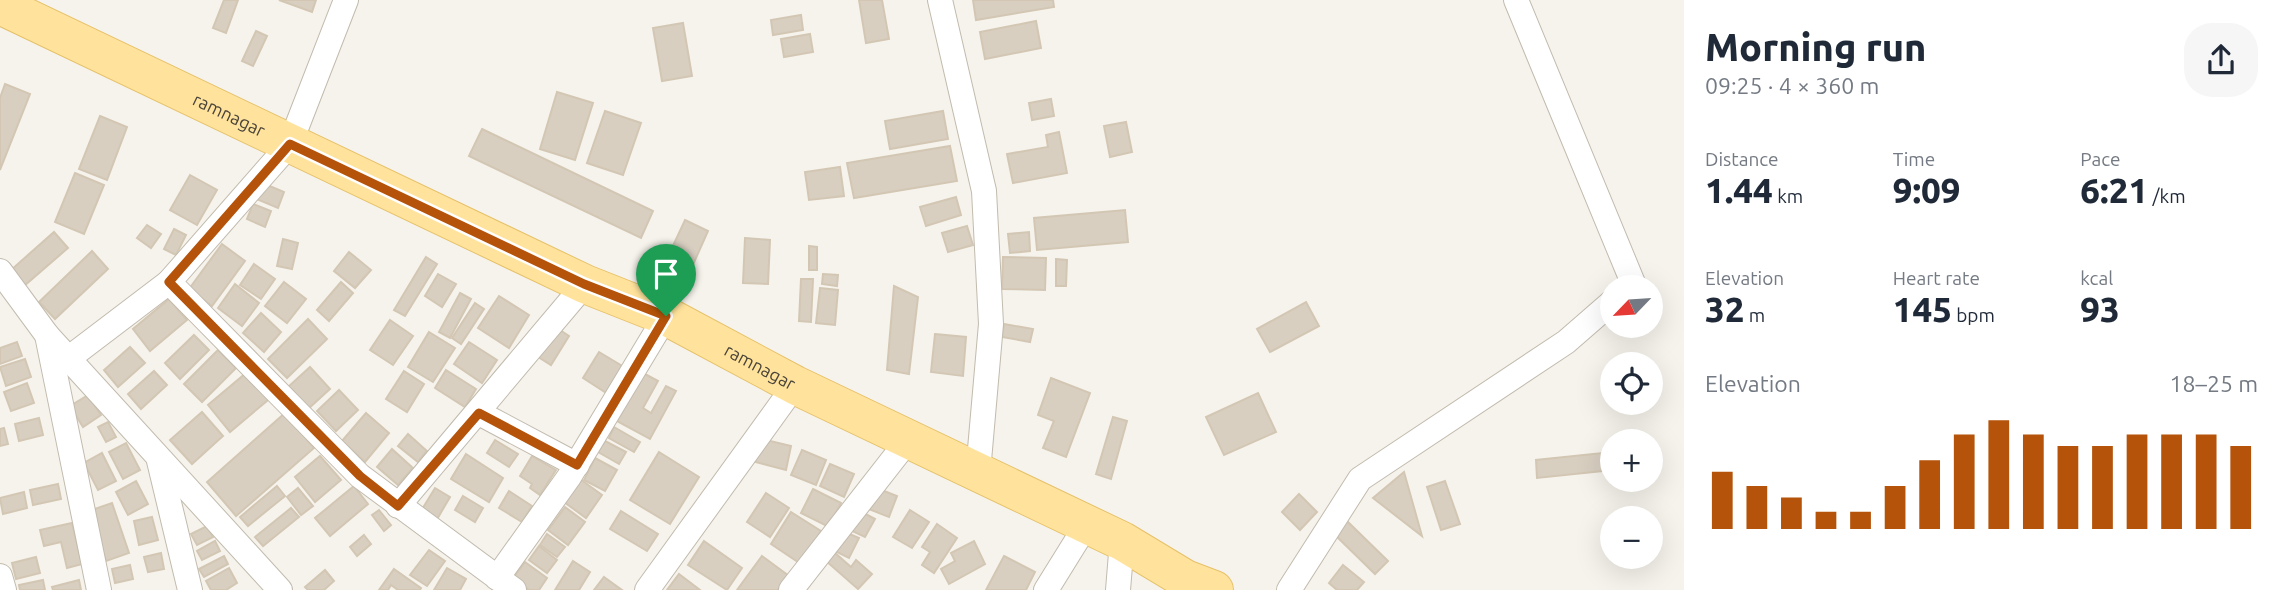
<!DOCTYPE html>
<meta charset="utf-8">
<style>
:root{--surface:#fff;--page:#f6f6f7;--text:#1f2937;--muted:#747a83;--accent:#b45309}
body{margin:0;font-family:Ubuntu,sans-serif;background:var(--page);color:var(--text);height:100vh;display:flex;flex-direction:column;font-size:26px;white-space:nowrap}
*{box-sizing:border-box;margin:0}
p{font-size:23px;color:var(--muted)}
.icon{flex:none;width:38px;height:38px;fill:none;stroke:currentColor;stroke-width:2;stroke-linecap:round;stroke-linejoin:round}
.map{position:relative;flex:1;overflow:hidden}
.side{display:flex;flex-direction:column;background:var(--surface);width:595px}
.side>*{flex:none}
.needle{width:46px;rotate:245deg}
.buttons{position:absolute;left:1600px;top:275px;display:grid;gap:14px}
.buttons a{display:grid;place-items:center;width:63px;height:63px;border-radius:50%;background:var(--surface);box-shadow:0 7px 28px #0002;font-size:35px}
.pin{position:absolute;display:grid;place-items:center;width:60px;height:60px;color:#fff;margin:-72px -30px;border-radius:50% 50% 50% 0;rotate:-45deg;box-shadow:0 0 7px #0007}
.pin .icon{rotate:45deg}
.round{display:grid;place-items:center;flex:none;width:74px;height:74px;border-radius:28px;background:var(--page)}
.summary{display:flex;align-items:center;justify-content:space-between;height:119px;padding:0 21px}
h1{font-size:38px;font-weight:800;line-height:52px}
.figures{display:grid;grid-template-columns:repeat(3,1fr);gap:10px;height:119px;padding:7px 21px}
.figures div{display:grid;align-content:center}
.figures b{font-size:35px;font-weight:800}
.figures small{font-size:19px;font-weight:400}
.figures p{font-size:19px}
.chart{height:196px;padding:14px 21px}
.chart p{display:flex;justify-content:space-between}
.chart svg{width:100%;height:126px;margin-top:7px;stroke:var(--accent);stroke-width:6}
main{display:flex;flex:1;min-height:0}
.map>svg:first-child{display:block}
</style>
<main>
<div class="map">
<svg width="1684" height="590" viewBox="0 0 1684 590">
<rect width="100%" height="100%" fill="#f6f3ec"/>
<g fill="#d8cfc1" stroke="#d3c7b4" stroke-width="2">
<polygon points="224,0 238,0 226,33 213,28"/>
<polygon points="279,0 316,0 312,12"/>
<polygon points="859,0 882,0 889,39 866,43"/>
<polygon points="973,0 1053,0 1054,7 976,20"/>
<polygon points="801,15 803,30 773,35 771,20"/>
<polygon points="1036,21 1041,48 985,59 980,32"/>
<polygon points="683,23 692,76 662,81 653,28"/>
<polygon points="256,31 267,36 253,66 242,61"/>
<polygon points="810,34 813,52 784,57 781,39"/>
<polygon points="5,84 30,94 0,170 0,98"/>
<polygon points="557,92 593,103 575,160 540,149"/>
<polygon points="1051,99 1054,116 1032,120 1029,103"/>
<polygon points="605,111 641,123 623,175 587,163"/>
<polygon points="943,111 948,139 890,149 885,121"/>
<polygon points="100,116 127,127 107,180 79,169"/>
<polygon points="1126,122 1132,152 1110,157 1104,126"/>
<polygon points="482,129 653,211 641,238 469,156"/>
<polygon points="1059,132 1067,173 1013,183 1007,154 1048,147 1046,135"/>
<polygon points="950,146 957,181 854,198 847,163"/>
<polygon points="840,167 844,196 809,200 805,172"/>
<polygon points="75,173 104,185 84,234 55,222"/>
<polygon points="190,175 217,190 197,225 170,210"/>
<polygon points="260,182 284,192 278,208 254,198"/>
<polygon points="956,197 961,215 926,226 920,207"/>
<polygon points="253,204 271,211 265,227 247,219"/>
<polygon points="1125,210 1128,242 1037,250 1034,218"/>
<polygon points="685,220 708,231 688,276 664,265"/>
<polygon points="147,225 161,234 151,248 137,238"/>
<polygon points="967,226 973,245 948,252 942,233"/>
<polygon points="174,229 186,235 176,255 164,249"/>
<polygon points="54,232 68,248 24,286 11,270"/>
<polygon points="1029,232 1030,251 1010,253 1008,234"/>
<polygon points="745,238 770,240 768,284 743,283"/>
<polygon points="283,239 298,243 292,269 277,266"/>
<polygon points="222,244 245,261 212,306 189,289"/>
<polygon points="809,246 817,247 817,270 809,270"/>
<polygon points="92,251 108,269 55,319 39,302"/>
<polygon points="349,252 371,270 355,288 334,271"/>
<polygon points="426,257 437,264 405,316 394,310"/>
<polygon points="1003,257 1046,258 1045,290 1002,289"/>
<polygon points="1056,259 1067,260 1066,286 1056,286"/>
<polygon points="254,264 275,279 261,299 240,285"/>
<polygon points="438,274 456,284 442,307 425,296"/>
<polygon points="823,274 838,275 837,286 822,284"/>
<polygon points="801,279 813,279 811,322 799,321"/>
<polygon points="284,282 306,299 287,323 265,306"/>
<polygon points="341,282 353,293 329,321 317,310"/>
<polygon points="235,284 259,303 242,326 218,308"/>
<polygon points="894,286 918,297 909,374 887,370"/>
<polygon points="820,288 838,290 835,325 816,323"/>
<polygon points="460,293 471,299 450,338 439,332"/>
<polygon points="499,296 529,315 509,348 478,328"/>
<polygon points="169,299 187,320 150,351 133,329"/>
<polygon points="1306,302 1319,326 1270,352 1257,329"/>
<polygon points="475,303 484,309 461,344 452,338"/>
<polygon points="261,313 281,332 264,352 243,333"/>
<polygon points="308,319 327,339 287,378 268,359"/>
<polygon points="390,320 413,336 393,365 370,350"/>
<polygon points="1004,324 1033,329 1030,342 1002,337"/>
<polygon points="554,326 569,336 551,365 535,355"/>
<polygon points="429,332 455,348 433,382 408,367"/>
<polygon points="935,334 966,337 963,376 931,372"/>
<polygon points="194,335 209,350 180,379 165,363"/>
<polygon points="17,342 22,356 0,364 0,348"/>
<polygon points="469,342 497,360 482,383 454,364"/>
<polygon points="130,347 145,363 118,387 104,370"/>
<polygon points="218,350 236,368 202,402 184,384"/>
<polygon points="599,352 624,367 608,394 583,378"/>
<polygon points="25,359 31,377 6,386 0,367"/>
<polygon points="310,367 330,389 308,409 288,387"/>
<polygon points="446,370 476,389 465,407 435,388"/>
<polygon points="154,371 167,385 141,409 128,394"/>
<polygon points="404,371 424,384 407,412 386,399"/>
<polygon points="246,373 268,400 230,432 208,405"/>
<polygon points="643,373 658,381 643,408 651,413 666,386 676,391 650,439 617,421"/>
<polygon points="1051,378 1090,393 1066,457 1043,448 1054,421 1038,415"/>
<polygon points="27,383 34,403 11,411 4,392"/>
<polygon points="339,390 358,410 336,431 317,411"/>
<polygon points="1258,393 1276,432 1224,455 1206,417"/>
<polygon points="88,395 101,415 83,427 70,406"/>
<polygon points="202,412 223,436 192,464 170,440"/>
<polygon points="285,413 314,448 236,516 207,482"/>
<polygon points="366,413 389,433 365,462 342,441"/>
<polygon points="1113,417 1127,421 1111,479 1096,474"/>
<polygon points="39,418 43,435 19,441 15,424"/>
<polygon points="108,422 116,437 106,442 98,427"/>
<polygon points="614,427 640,442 634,452 609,438"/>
<polygon points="4,428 8,444 0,446 0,429"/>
<polygon points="408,434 427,451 418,462 398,446"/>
<polygon points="758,438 791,446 786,470 752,461"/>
<polygon points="495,440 518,454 509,467 487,453"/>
<polygon points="605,441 626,452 619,464 598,452"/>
<polygon points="126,443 140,470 123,479 109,452"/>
<polygon points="392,449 413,468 398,485 377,467"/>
<polygon points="802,450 826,460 816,485 791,475"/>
<polygon points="659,452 699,477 670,524 630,500"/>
<polygon points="1612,452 1612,470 1537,478 1536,460"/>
<polygon points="102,453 116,481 98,490 84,463"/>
<polygon points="466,454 503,478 489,502 451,479"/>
<polygon points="320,456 341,480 315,502 295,477"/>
<polygon points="532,456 556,470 540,495 530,488 532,484 520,476"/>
<polygon points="595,458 617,470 605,491 584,480"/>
<polygon points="830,464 854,474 844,497 820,486"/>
<polygon points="1404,472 1422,536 1373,498"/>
<polygon points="580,479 602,495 586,518 564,502"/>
<polygon points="136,481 148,504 128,515 116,492"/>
<polygon points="1445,481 1460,524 1441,530 1427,487"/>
<polygon points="58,484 61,499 33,505 30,490"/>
<polygon points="277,486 285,496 248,526 240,517"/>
<polygon points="354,486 368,504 330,536 315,518"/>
<polygon points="874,487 897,496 889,517 866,508"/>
<polygon points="298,488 313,506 301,515 287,497"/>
<polygon points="435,488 450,497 436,521 421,511"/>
<polygon points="813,489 841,503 829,527 801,513"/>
<polygon points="509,491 532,506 522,522 499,508"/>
<polygon points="24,492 27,508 3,514 0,498"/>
<polygon points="766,493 789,508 770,537 747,522"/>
<polygon points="1299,494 1317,512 1300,530 1282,512"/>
<polygon points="463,496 483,508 475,522 455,510"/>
<polygon points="112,503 129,553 106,561 89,511"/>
<polygon points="565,507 585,522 568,545 548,530"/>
<polygon points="291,508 299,517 263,546 255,537"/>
<polygon points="379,510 391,525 384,531 372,515"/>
<polygon points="858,510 875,519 865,537 848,529"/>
<polygon points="910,510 929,522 912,548 893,537"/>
<polygon points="621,511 658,534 647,551 610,529"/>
<polygon points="791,512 821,531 801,564 771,544"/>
<polygon points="152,517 158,540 139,545 134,521"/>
<polygon points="1347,521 1388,561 1375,574 1334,534"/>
<polygon points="72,523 82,564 67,568 61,542 44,546 40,530"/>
<polygon points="937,524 957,538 934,573 922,565 930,552 922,547"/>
<polygon points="207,526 213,537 197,545 191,534"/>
<polygon points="845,532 859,538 849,558 835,551"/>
<polygon points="547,534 565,547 557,557 540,545"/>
<polygon points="364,535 371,544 357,556 350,547"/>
<polygon points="215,541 220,551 202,560 197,551"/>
<polygon points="704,541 742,568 727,590 688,565"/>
<polygon points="974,541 985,564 949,584 941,569 955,561 951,553"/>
<polygon points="539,546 557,560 547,573 529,560"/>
<polygon points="429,550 445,561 427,586 410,575"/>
<polygon points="834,552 851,567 856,560 872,574 858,589 826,561"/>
<polygon points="161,553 164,569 148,572 144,557"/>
<polygon points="224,556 228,564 204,577 199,569"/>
<polygon points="762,556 789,576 778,590 737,590"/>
<polygon points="1004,556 1035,572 1026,590 986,590"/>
<polygon points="36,557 40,573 16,579 12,563"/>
<polygon points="573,561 590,572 579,590 555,590"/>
<polygon points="525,562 547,578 539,590 529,590 513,578"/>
<polygon points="130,565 133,579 115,583 112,569"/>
<polygon points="1343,565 1364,582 1357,590 1337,590 1329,583"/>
<polygon points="229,568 237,583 226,590 211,590 206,581"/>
<polygon points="447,568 466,579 460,590 434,590"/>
<polygon points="394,569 421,588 420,590 398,590 391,585 388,590 379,590"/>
<polygon points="325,570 334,581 324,590 308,590 305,587"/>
<polygon points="679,574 700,590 667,590"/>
<polygon points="604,577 622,590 594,590"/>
<polygon points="43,580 45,590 20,590 19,585"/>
<polygon points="79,580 81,590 53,590 52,587"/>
</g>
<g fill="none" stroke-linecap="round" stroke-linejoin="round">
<defs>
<g id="minor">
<polyline points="346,0 290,144 169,282 360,476 514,590"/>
<polyline points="940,0 984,191 991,324 978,472"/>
<polyline points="1516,0 1633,283 1629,287"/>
<polyline points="0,271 47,335 280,590"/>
<polyline points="47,335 99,590"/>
<polyline points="69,358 169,282"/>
<polyline points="479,413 577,465"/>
<polyline points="159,461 190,590"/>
<polyline points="398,506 585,284"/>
<polyline points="0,576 4,590"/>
<polyline points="497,578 569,477 666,316"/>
<polyline points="647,590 795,385"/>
<polyline points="791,590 909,439"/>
<polyline points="1046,590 1087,524"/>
<polyline points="1118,590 1122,541"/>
<polyline points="1289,590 1360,479 1566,342 1612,302"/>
</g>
<g id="primary">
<path id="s1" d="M 0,5 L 585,284 L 666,316 L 795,385 L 1122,541 L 1185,579 L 1214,590"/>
</g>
</defs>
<use href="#minor" stroke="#c2bbae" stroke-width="26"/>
<use href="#primary" stroke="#e6c16a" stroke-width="40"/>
<use href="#minor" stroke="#fff" stroke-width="24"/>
<use href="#primary" stroke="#ffe39c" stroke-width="38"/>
</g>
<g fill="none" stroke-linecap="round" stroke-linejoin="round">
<defs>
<polygon id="route" points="290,144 584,284 666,316 577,465 479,413 398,506 360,476 169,282"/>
</defs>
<use href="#route" stroke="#fff" stroke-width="14"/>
<use href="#route" stroke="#b45309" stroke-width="9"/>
</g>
<g text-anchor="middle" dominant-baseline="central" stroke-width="5" stroke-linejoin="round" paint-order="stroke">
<g font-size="18" fill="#4b4439" stroke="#fff">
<text stroke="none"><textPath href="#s1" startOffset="254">ramnagar</textPath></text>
<text stroke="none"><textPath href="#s1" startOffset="842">ramnagar</textPath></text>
</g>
</g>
</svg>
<div class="buttons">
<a><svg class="needle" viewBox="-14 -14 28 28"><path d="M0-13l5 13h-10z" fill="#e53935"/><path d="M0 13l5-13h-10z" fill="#747a83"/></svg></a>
<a><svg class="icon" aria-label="locate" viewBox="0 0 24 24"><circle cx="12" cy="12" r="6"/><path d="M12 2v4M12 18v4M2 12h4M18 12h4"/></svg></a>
<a>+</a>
<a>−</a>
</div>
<div class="pin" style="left:666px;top:316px;background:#1e9e55"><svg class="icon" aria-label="arrive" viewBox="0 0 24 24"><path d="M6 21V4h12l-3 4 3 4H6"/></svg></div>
</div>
<section class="side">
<div class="summary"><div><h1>Morning run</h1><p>09:25 · 4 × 360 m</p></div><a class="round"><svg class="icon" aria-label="share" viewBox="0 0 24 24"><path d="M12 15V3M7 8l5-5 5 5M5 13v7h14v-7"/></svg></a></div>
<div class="figures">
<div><p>Distance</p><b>1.44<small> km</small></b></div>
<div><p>Time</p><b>9:09</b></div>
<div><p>Pace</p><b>6:21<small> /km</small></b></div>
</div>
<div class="figures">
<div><p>Elevation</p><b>32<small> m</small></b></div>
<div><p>Heart rate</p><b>145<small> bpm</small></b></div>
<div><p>kcal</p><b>93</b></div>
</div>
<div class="chart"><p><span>Elevation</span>18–25 m</p>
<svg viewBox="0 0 160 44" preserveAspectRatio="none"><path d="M5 44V24M15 44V29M25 44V33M35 44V38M45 44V38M55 44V29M65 44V20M75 44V11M85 44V6M95 44V11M105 44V15M115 44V15M125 44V11M135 44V11M145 44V11M155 44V15"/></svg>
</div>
</section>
</main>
